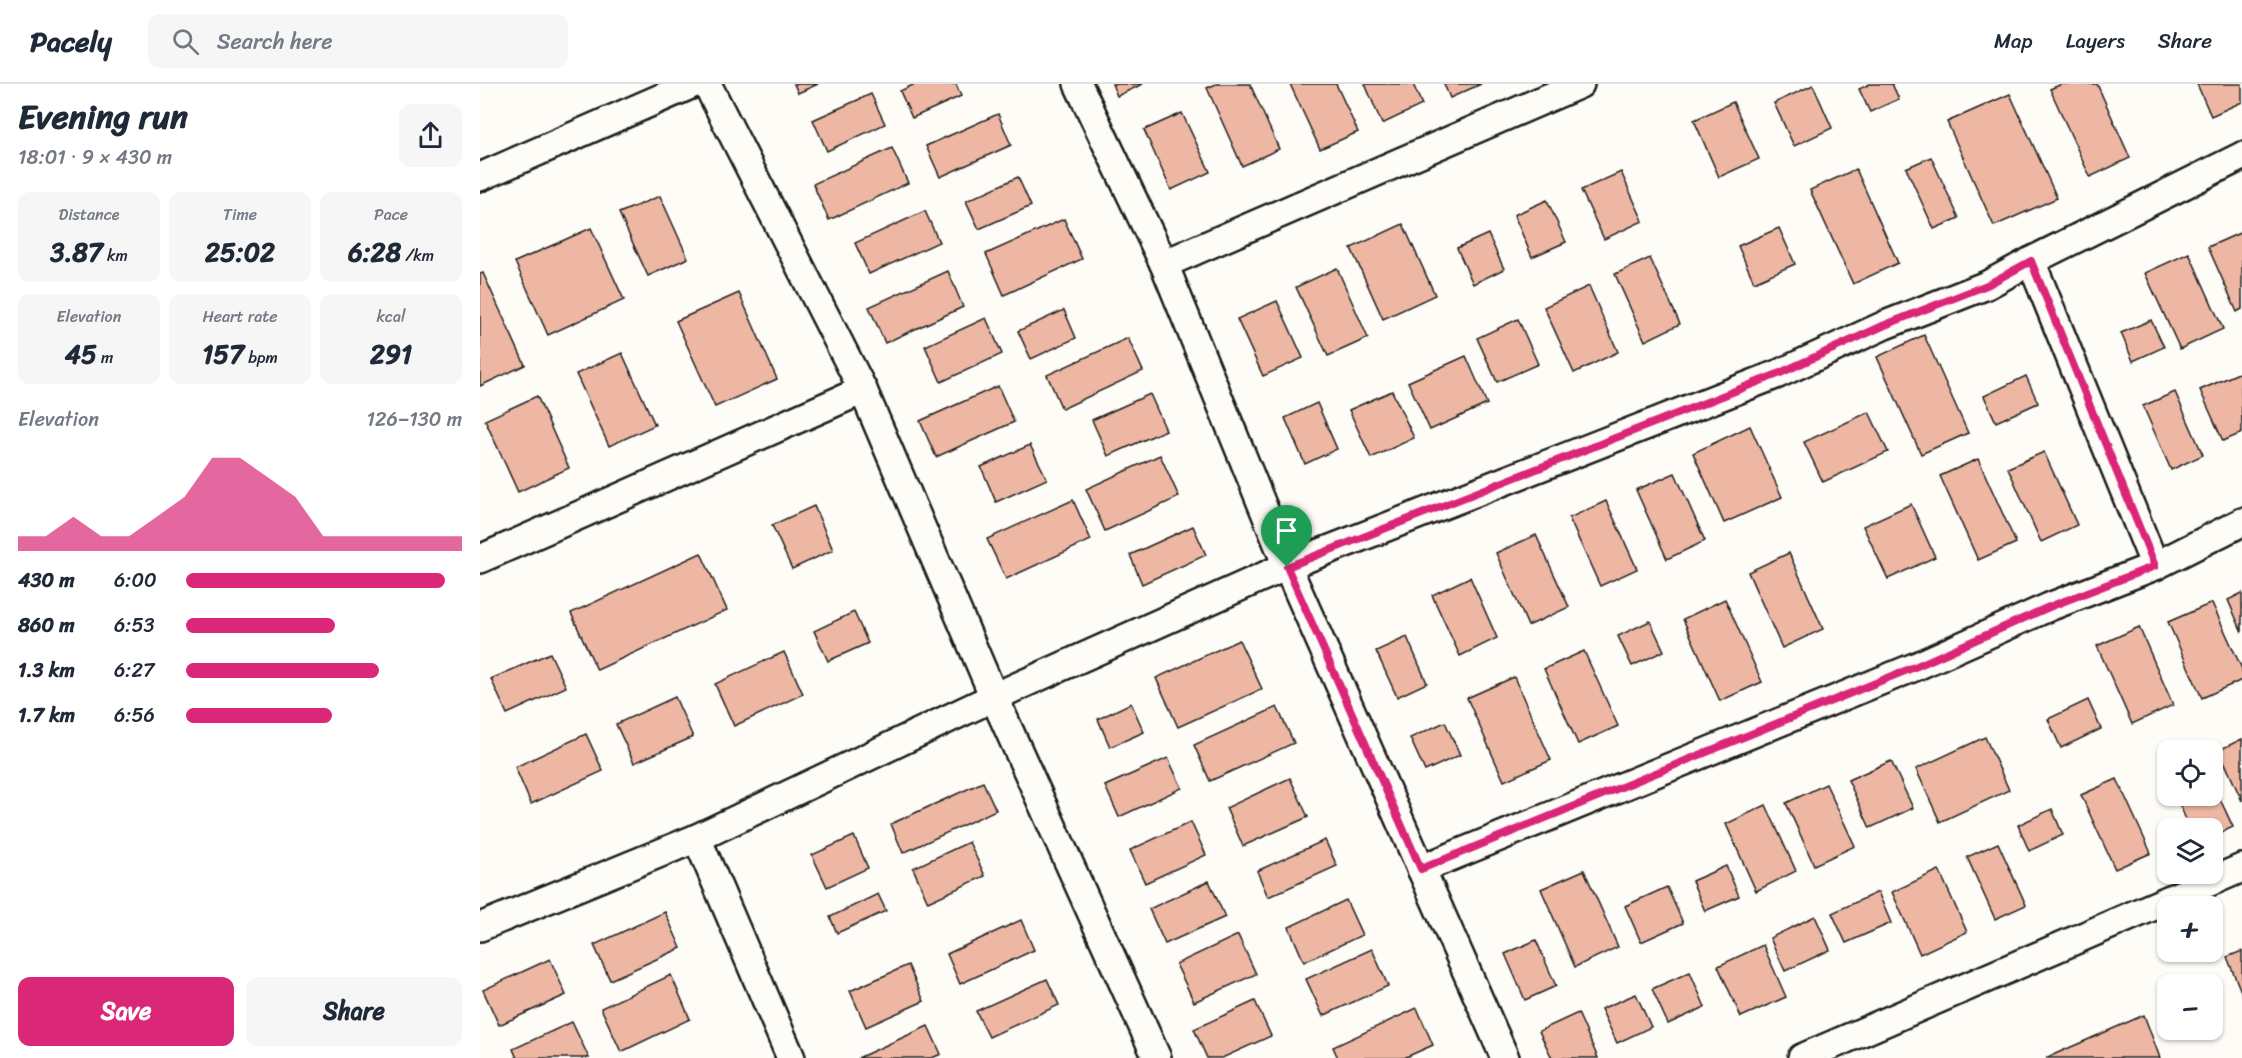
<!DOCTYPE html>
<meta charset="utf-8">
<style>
:root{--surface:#fff;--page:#f6f6f7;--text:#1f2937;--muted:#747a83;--line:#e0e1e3;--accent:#db2777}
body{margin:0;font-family:Sriracha,sans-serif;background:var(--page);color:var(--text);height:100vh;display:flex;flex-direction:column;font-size:22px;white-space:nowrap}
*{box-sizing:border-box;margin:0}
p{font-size:20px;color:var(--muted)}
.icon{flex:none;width:33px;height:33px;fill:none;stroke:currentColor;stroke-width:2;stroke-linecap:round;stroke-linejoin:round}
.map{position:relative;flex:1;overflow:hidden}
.drawer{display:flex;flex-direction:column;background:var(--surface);width:480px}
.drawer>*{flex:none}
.buttons{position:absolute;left:1677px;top:656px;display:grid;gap:12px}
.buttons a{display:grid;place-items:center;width:66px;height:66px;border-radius:12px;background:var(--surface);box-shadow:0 2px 4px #0004;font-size:30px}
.pin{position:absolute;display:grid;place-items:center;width:51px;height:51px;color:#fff;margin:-62px -26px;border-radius:50% 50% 50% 0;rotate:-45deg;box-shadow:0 0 6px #0007}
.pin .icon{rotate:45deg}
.round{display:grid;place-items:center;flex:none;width:63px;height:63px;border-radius:12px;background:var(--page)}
.head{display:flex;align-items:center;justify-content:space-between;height:102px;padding:0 18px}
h1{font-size:33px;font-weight:700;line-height:45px}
.stats{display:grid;grid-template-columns:repeat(3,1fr);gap:9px;height:102px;padding:6px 18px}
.stats div{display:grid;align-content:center;border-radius:12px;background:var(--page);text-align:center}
.stats b{font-size:26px;font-weight:700}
.stats small{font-size:16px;font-weight:400}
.stats p{font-size:16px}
.chart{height:168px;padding:12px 18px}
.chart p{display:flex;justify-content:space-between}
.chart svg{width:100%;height:108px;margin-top:6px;fill:var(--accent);opacity:.7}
.action{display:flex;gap:12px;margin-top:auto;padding:12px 18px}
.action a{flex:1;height:69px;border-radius:12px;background:var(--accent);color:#fff;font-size:24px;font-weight:700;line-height:69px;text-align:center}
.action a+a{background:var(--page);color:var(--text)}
ul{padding:0 18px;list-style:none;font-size:20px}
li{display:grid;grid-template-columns:96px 72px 1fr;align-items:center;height:45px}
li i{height:15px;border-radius:8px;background:var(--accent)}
header{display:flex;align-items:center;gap:36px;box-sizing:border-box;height:84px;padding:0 30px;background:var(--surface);border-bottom:2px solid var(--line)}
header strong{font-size:28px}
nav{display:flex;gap:33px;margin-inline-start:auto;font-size:21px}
.search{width:420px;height:54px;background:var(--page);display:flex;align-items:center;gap:15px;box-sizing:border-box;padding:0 21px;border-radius:12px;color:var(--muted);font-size:22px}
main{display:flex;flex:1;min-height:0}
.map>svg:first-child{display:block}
</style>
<header>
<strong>Pacely</strong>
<div class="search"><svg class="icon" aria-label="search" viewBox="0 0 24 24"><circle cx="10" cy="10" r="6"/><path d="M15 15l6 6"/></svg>Search here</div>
<nav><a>Map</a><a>Layers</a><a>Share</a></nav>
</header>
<main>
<section class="drawer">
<div class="head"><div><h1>Evening run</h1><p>18:01 · 9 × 430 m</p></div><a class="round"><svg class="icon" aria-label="share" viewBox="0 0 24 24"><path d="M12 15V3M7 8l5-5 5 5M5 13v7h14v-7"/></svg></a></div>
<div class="stats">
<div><p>Distance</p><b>3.87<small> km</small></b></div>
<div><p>Time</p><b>25:02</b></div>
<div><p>Pace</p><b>6:28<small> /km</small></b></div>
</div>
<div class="stats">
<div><p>Elevation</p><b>45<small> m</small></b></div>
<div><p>Heart rate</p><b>157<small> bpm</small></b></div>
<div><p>kcal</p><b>291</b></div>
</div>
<div class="chart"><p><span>Elevation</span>126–130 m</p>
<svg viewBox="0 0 160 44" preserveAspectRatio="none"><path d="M0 44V38L10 38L20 30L30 38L40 38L50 30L60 22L70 6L80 6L90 14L100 22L110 38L120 38L130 38L140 38L150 38L160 38V44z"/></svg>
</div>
<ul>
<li><b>430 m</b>6:00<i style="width:94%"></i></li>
<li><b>860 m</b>6:53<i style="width:54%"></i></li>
<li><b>1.3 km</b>6:27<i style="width:70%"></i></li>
<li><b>1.7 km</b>6:56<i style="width:53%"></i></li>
</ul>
<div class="action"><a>Save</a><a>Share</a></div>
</section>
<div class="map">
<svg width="1762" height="974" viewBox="0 0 1762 974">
<rect width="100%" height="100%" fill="#fdfcf7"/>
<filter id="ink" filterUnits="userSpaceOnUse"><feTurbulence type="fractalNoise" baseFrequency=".0167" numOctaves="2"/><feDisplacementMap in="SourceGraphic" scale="12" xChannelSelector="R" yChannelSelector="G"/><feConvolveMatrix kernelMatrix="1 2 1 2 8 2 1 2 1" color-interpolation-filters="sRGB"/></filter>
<g filter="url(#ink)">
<g fill="#eeb7a3" stroke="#1c1c1c" stroke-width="1.5">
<polygon points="314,0 338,0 318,9"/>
<polygon points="435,0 476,0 481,12 432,34 420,7"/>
<polygon points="632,0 663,0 637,12"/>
<polygon points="736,0 770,0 799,65 762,82 727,4"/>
<polygon points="810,0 856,0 878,48 840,65"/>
<polygon points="885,0 933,0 942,21 902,40"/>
<polygon points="964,0 1001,0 970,14"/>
<polygon points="1390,0 1412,0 1419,15 1390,28 1379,5"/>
<polygon points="1582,0 1617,0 1650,74 1610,93 1570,5"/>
<polygon points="1717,0 1762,0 1762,18 1731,32"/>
<polygon points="1333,1 1352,44 1314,62 1294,19"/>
<polygon points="391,10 405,40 347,67 333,36"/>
<polygon points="1530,10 1577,114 1514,142 1467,38"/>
<polygon points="1253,18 1279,75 1239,93 1214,36"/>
<polygon points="702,29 730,88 691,106 664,46"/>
<polygon points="518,30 531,61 460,93 446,62"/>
<polygon points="412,64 428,99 349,136 333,100"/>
<polygon points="1451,73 1479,134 1454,145 1426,84"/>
<polygon points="1376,85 1418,179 1373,200 1330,106"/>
<polygon points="1141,88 1163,137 1124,155 1101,106"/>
<polygon points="538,93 551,122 499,145 486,117"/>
<polygon points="180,112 208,174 168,192 139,129"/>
<polygon points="1067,116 1086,158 1052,173 1034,131"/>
<polygon points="445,127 459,158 389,190 375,159"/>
<polygon points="584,135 602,175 524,211 506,170"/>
<polygon points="923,140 955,211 903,235 871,164"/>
<polygon points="111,144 144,216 68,251 35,178"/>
<polygon points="1299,144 1315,180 1274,198 1258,162"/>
<polygon points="1762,148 1762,225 1757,228 1728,163"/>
<polygon points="1008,150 1024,185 993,200 977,164"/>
<polygon points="1709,169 1743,245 1700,265 1665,189"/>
<polygon points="1170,174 1200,240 1165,257 1135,190"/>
<polygon points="857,184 888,254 848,272 816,203"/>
<polygon points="468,187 483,223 405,259 389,223"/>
<polygon points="3,189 45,281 0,302 0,190"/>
<polygon points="1109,202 1138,268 1094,289 1064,223"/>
<polygon points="259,209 297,295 235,323 196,237"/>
<polygon points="797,217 823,274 783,292 757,235"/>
<polygon points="584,226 596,254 551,275 538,247"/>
<polygon points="506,234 522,270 461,298 445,262"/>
<polygon points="1038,235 1058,280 1017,298 997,254"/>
<polygon points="1671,236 1684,263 1653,277 1641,249"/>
<polygon points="1444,251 1488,349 1441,370 1397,273"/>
<polygon points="648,254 663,287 582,325 567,291"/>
<polygon points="142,269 175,341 129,362 96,290"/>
<polygon points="986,272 1007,320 950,346 928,298"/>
<polygon points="1761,288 1762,349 1743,357 1720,306"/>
<polygon points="1546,292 1558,319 1516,338 1504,312"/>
<polygon points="518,302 534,338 456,373 440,337"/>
<polygon points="912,307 934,354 891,374 869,326"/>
<polygon points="1695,308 1723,371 1691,386 1663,322"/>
<polygon points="670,310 686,346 628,372 612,336"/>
<polygon points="57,312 89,384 38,408 5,336"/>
<polygon points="837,319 857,365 825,380 805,334"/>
<polygon points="1389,328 1408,368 1343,398 1324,358"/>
<polygon points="1270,342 1302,413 1244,439 1213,369"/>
<polygon points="550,361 567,395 516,418 501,383"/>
<polygon points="1564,368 1597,441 1561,458 1528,384"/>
<polygon points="680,371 699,413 625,447 606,405"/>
<polygon points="1498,375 1536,459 1498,476 1460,392"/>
<polygon points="1195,389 1225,457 1187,475 1156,406"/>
<polygon points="593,416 611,456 526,495 507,455"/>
<polygon points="1126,417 1157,485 1120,502 1089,434"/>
<polygon points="1431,420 1455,473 1408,495 1383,442"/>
<polygon points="334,422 353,466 312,485 292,441"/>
<polygon points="713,442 726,471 662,500 650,471"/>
<polygon points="1056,451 1089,523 1048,542 1016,469"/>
<polygon points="221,469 247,526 117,586 91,529"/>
<polygon points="1309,469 1343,545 1302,564 1268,488"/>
<polygon points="990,493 1017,554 980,572 952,511"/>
<polygon points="1762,509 1762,548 1748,516"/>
<polygon points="1245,515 1282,598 1240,617 1203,535"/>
<polygon points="1732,519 1762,585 1762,596 1722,614 1688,538"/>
<polygon points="374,528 388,559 348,577 334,547"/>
<polygon points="1170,537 1184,567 1152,582 1138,552"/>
<polygon points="1659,543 1693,621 1652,640 1617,562"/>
<polygon points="927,553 947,599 917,613 896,567"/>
<polygon points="759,556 782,605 698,643 676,594"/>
<polygon points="1104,567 1138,642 1098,660 1064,585"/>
<polygon points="304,568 323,610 254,642 235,600"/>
<polygon points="70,569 86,603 27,630 11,595"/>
<polygon points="1034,593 1071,676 1024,697 987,614"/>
<polygon points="195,613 213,653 154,679 136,640"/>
<polygon points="1608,616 1621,645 1581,664 1568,635"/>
<polygon points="651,619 664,648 630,663 618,635"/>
<polygon points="797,623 814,659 730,697 714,661"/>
<polygon points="965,638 980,671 945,687 930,654"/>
<polygon points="106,650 123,687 51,720 35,683"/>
<polygon points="1505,653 1529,706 1460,738 1436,685"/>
<polygon points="1762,655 1762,717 1739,666"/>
<polygon points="688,674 702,704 639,733 625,702"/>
<polygon points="1411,677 1433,724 1390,744 1368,696"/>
<polygon points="810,694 828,733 763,762 746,724"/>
<polygon points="1637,695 1671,769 1635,785 1601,711"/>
<polygon points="503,698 516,726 423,769 411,740"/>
<polygon points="1732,698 1753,743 1732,753 1732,744 1710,744 1695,711 1732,711"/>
<polygon points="1346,700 1375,762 1334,781 1306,719"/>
<polygon points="1286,721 1316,787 1276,807 1246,740"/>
<polygon points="1572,725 1583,751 1549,767 1538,741"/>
<polygon points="711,738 726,771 665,799 650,766"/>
<polygon points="374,752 388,784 347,803 332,771"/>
<polygon points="845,756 857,782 788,813 777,787"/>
<polygon points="489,758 505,792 448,818 433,784"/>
<polygon points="1518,759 1546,821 1515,835 1487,773"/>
<polygon points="1246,782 1259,812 1225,827 1212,797"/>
<polygon points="1104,786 1138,863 1095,883 1061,805"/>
<polygon points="1459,786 1487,848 1440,870 1412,808"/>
<polygon points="729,797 745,833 685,860 669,825"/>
<polygon points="1187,803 1203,839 1161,858 1145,822"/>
<polygon points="1398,808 1411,839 1366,859 1352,829"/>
<polygon points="398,810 406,827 357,849 350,833"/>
<polygon points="866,816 882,851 824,878 809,843"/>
<polygon points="185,828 201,864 130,896 114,861"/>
<polygon points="1335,832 1350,866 1305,887 1290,854"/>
<polygon points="541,836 554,866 480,900 467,870"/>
<polygon points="758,851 776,890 714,918 696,880"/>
<polygon points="1056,856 1076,902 1045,916 1025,870"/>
<polygon points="1283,861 1306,913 1261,933 1238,882"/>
<polygon points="892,865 908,902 843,932 826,895"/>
<polygon points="1762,867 1762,910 1747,873"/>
<polygon points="70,875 86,911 19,941 3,906"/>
<polygon points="428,881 444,917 386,943 370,907"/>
<polygon points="1210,888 1225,923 1188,940 1172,905"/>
<polygon points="191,891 210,935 141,968 121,924"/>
<polygon points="567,895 579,921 509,953 496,927"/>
<polygon points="1156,910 1171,943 1137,959 1121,925"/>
<polygon points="775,917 791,952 742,974 727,974 714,945"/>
<polygon points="937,924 953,961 924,974 858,974 853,963"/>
<polygon points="1098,929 1118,974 1072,974 1059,947"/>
<polygon points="1664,931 1680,974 1566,974"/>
<polygon points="92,938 109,974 37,974 33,965"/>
<polygon points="448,942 461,970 452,974 378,974"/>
</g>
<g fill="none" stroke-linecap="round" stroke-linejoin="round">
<defs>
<g id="street">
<polyline points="227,0 383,306 514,613 677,974"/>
<polyline points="598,0 684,180 807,482 1025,974"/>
<polyline points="1762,72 1551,177 1675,482 1762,438"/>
<polyline points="0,93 213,0"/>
<polyline points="684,180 1100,0"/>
<polyline points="0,475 383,306"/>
<polyline points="217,754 311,974"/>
<polyline points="941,785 1437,582 1569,523 1675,482"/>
<polyline points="0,843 217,754 514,613 807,482 1298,290 1405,241 1507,201 1551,177"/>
<polyline points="1322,974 1762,784"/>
</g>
</defs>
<use href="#street" stroke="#1c1c1c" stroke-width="32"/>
<use href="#street" stroke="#fdfcf7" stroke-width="27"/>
</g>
</g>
<g fill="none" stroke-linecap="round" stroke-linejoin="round" filter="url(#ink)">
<defs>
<polygon id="route" points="1551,177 1675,482 1569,523 1437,582 941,785 807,483 1298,290 1405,241 1507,201"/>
</defs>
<use href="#route" stroke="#fff" stroke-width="12"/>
<use href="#route" stroke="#db2777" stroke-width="8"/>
</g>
</svg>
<div class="buttons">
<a><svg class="icon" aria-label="locate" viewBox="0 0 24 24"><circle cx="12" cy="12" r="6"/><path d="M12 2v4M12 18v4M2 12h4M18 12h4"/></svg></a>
<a><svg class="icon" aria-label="layers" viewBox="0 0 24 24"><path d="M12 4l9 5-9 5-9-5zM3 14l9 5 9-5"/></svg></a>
<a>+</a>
<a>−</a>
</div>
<div class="pin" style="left:807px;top:483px;background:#1e9e55"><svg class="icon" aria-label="arrive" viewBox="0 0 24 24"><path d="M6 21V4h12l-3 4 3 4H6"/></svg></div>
</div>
</main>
